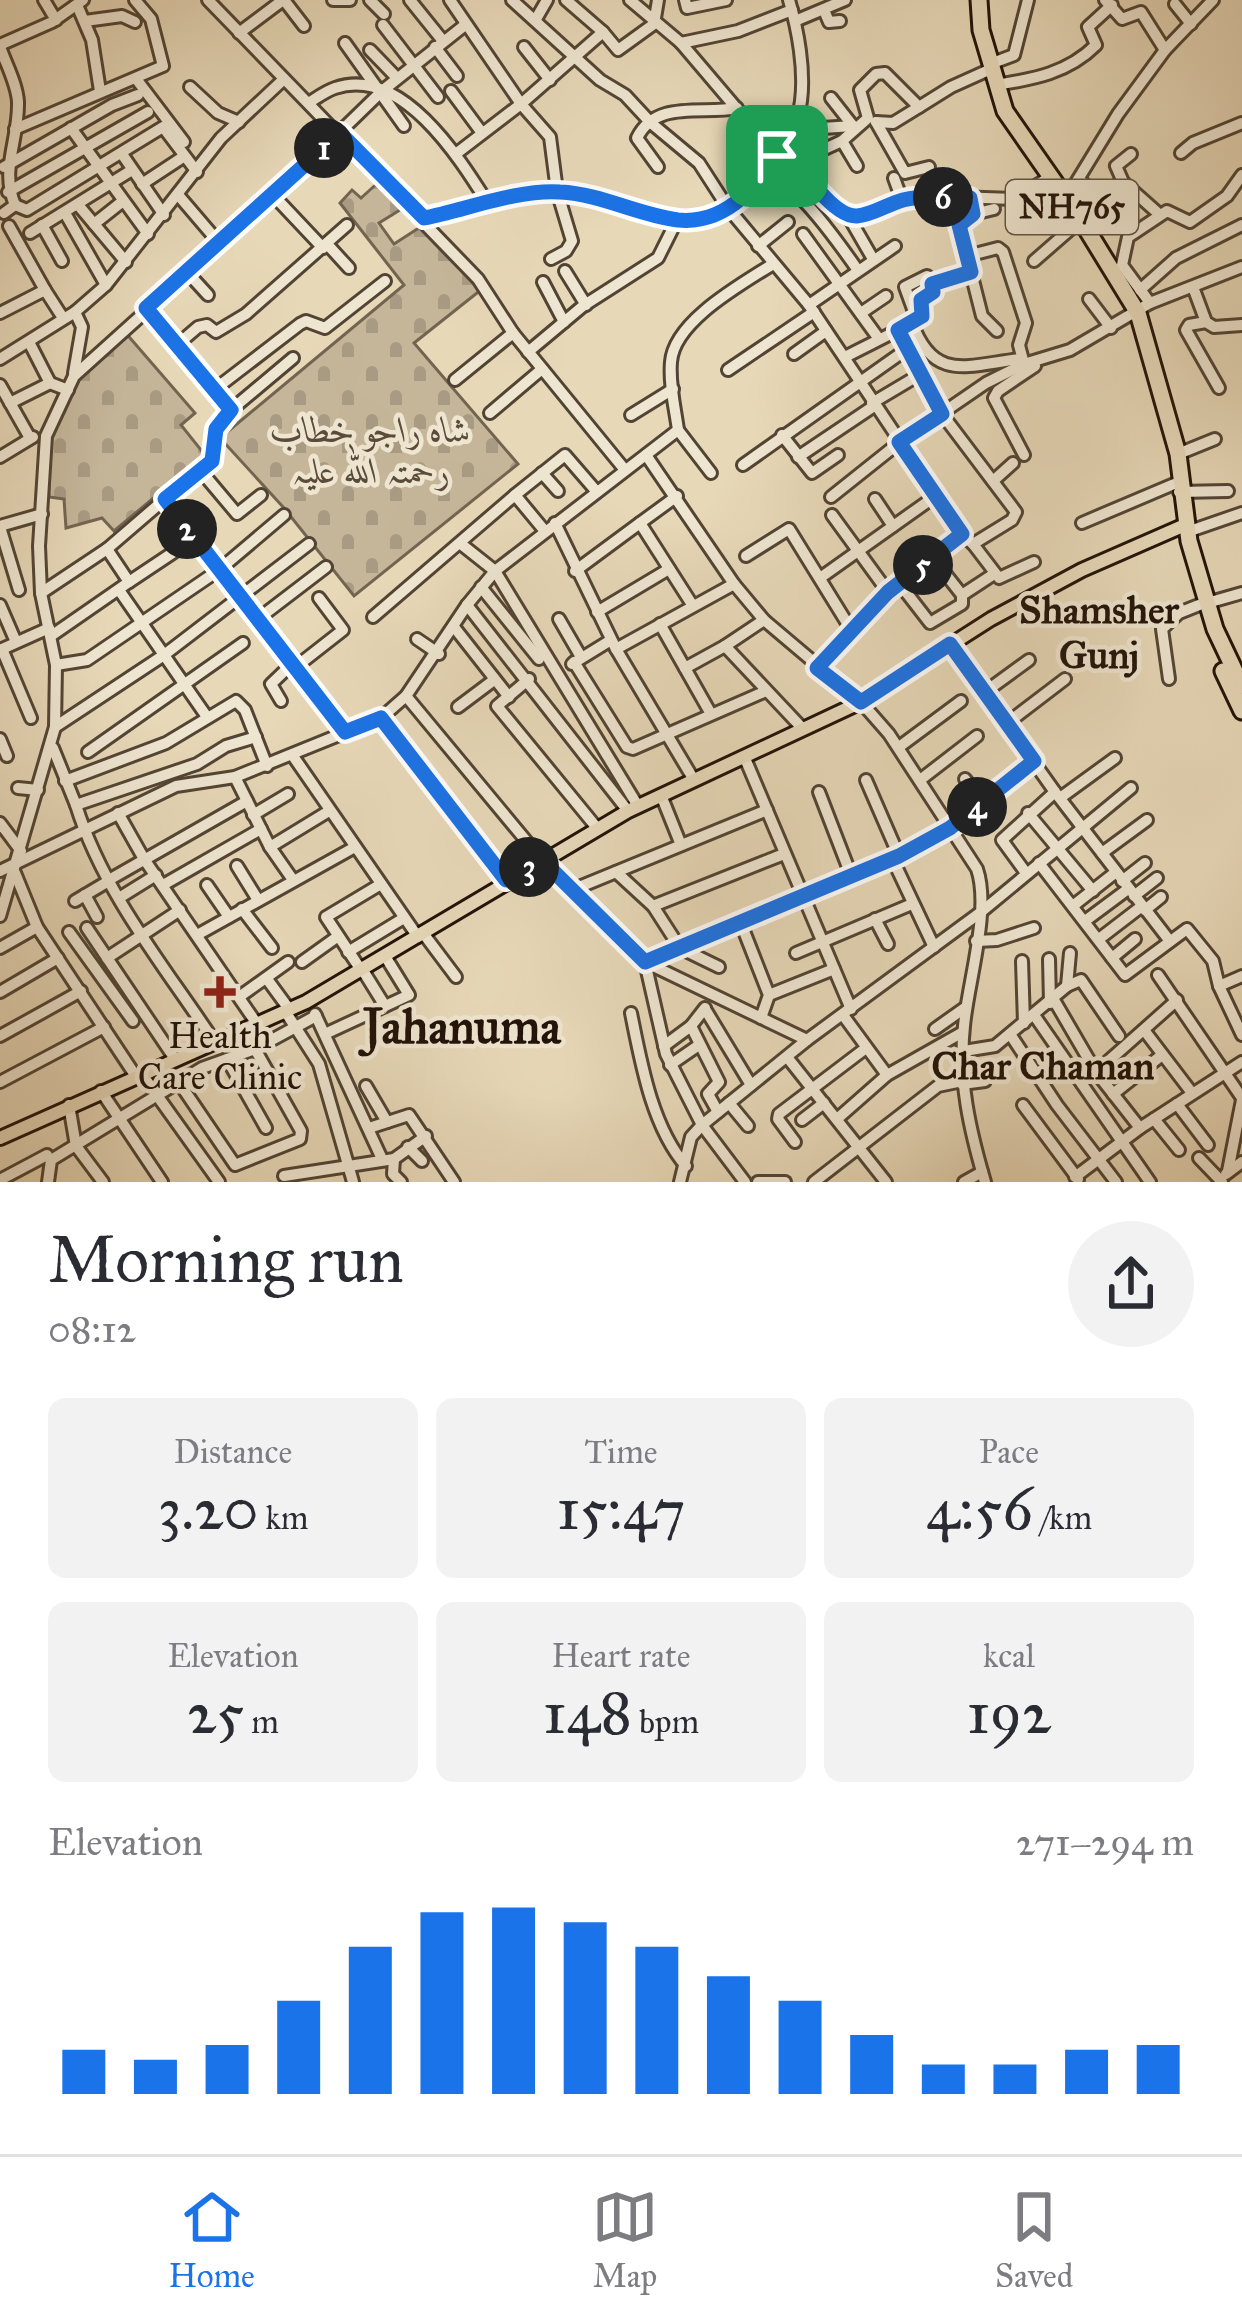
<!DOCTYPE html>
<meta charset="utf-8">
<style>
:root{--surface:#fff;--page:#f2f2f3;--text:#2b2b33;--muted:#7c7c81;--line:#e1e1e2;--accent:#1a73e8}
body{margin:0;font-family:"IM FELL Great Primer",Amiri,serif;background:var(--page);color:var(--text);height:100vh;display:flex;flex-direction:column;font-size:45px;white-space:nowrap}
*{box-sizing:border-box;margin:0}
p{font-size:39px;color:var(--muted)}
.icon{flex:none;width:66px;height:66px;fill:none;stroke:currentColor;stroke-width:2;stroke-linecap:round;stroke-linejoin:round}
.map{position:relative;height:1182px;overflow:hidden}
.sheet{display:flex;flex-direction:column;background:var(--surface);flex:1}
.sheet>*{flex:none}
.pin{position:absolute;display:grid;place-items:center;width:102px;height:102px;color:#fff;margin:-51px;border-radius:24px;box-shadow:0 6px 18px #0006}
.km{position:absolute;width:60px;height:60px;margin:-30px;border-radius:50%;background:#222;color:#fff;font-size:33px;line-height:60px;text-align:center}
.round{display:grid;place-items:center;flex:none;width:126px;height:126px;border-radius:63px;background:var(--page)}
.headline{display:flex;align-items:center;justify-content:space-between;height:204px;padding:0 48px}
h1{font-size:66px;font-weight:600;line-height:90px}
.metrics{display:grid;grid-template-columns:repeat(3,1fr);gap:18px;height:204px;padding:12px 48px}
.metrics div{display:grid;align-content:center;border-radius:18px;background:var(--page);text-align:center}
.metrics b{font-size:60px;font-weight:600}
.metrics small{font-size:33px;font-weight:400}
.metrics p{font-size:33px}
.chart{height:336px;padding:24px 48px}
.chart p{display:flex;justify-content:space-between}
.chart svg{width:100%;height:216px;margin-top:12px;stroke:var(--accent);stroke-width:6}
.menu{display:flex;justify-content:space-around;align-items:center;height:168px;border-top:3px solid var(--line);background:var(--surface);font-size:33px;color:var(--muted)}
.menu a{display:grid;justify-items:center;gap:6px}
.menu .current{color:var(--accent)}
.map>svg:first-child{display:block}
</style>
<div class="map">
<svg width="1242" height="1182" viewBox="0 0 1242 1182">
<defs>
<pattern id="cemetery-stones" width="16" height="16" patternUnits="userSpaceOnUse" patternTransform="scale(3)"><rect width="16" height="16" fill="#c5b69a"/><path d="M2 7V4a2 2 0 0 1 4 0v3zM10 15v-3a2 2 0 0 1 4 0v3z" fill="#a99b83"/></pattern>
</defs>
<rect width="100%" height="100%" fill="#e7d8b8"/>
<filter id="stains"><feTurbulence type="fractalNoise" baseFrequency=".00167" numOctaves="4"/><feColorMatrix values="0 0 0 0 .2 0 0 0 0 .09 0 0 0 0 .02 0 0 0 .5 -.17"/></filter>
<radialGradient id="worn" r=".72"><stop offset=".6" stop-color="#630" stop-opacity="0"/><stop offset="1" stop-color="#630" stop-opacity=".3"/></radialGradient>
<g fill="url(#cemetery-stones)" stroke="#736451" stroke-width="3">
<polygon points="382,179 408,205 379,223 394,244 425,224 482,289 414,343 518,464 354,596 284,508 220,438 404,285 340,203 352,190 361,198"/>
<polygon points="124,331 195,413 181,425 205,455 114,531 102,518 66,528 64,499 49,497 48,436 73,385"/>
</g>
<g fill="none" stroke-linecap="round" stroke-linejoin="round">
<defs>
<g id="minor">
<polyline points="44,0 56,20"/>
<polyline points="208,0 478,279 513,333 625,470"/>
<polyline points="284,0 304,26"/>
<polyline points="333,0 350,0"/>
<polyline points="370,0 384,14"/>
<polyline points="410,0 443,41"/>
<polyline points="450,0 521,104 550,137 557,191 572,241 566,251 551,259"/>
<polyline points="512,0 600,80 625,95 651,123 699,163 728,208 809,305 962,534 888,592 817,668"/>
<polyline points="566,0 603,32"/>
<polyline points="630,0 681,43 777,156"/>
<polyline points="685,0 687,8 726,0"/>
<polyline points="1105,0 1122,19 1141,12 1165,50"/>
<polyline points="1175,4 1191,24"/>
<polyline points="77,5 92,40 100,91"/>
<polyline points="824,10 829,22 840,21"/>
<polyline points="536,19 547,0"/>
<polyline points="85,21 122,16 135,22"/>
<polyline points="795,21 845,0"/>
<polyline points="383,25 438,97"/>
<polyline points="239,33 283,0"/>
<polyline points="345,43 404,126"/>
<polyline points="681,43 738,31 792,10"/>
<polyline points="0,45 52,22 83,0"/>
<path d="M 0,47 C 6,64 17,84 18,102 C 19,140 0,169 15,205 L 4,213"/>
<polyline points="435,47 457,76"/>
<polyline points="524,47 550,80"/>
<polyline points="370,50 397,78"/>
<polyline points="990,64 1014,55 1028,0"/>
<polyline points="137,80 184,142"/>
<path d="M 996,85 C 1034,79 1068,73 1096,45 L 1088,27 L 1112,5"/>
<polyline points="190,87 218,113 239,122"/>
<polyline points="451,91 482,133"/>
<polyline points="831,98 853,126"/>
<path d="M 310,102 C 318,97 326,91 335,88 C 402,65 460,159 489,205"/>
<polyline points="876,122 905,173 929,167"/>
<polyline points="876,122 893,123 919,107"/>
<polyline points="71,128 148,234"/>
<polyline points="15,129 163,66 151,19 135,0"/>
<polyline points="792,130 853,126"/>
<polyline points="842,141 857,166"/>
<path d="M 785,143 C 802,170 824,206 855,216 L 898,201 L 926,196 L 1014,199 L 1050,177"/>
<polyline points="457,153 521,104 603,32 618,50 654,24 658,0"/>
<polyline points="1181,153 1193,143 1242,123"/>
<polyline points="122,154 164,215"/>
<polyline points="796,162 842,141 868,118 860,90 876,74 885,73 919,107 951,87 991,69"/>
<polyline points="4,167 112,105 138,95"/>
<path d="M 658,167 L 637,138 C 656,99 703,115 737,108"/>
<path d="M 769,172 C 801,190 836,239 857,269"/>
<polyline points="894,178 902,200"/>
<polyline points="1079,179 1096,196 1123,182 1159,214"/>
<polyline points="1123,182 1116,166 1131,154"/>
<polyline points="142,184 183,157"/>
<polyline points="8,192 148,112"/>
<polyline points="179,196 220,244"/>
<polyline points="274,196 323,248"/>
<polyline points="970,198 973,214 959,225 982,316 997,331"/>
<polyline points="1066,199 1118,114 1165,50 1213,0"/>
<polyline points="15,205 27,210 163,127 197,172"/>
<polyline points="79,206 126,262"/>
<polyline points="65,213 106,285"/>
<polyline points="847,214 873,259"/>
<polyline points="973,214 994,209"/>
<path d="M 423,218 C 465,210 518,189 560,192 C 601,194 637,215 677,220 C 734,226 795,153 801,101 C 805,70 798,30 789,0"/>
<polyline points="94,224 123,201"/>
<polyline points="42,225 62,261"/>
<polyline points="9,226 45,290"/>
<polyline points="30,233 132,170"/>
<polyline points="803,234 879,339"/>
<polyline points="327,244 349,268"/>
<polyline points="758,246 788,222"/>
<polyline points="967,256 998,248 1003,252 1026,323 1019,345 1024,364"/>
<polyline points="1034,261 1081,220"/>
<polyline points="565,271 586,305"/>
<polyline points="187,272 208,295"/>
<polyline points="543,282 564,322"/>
<polyline points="932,284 971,272"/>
<polyline points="1193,287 1206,322 1214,327 1242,325"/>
<polyline points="1140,290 1176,258 1242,225"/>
<polyline points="1089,299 1111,328"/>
<polyline points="1150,303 1122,265 1128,237 1167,211 1190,222 1227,196 1242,175"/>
<polyline points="809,305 895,246"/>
<polyline points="146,308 231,410"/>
<polyline points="0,313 45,290 63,318"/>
<polyline points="861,313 886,296"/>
<polyline points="1206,322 1189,325 1186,330 1219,388"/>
<path d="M 912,323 C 934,383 968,365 1020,359"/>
<polyline points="898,330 942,414 1016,512 1012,520 973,544 962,534"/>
<polyline points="29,342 50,383"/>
<polyline points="177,345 198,327 207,325 216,332 246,314 347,225"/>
<polyline points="528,352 583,306 658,258 677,220"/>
<polyline points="794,354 826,331"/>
<path d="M 845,357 C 870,344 896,332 920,318 L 921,300 L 934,291 L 927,276 L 905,287 L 917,320"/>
<polyline points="0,359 75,312 106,285 221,138 284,79"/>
<polyline points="728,370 814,312"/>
<polyline points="74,373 82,327 75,312"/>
<polyline points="455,380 513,333"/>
<polyline points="0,385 30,438"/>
<polyline points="214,390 300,324 306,321 325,328 385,281"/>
<polyline points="10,403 50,383 68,390"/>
<polyline points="872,403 919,375"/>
<polyline points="490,413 542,369"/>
<polyline points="631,415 673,389"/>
<polyline points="678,430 711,473"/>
<polyline points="782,435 812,473 838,455"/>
<polyline points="1178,454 1215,439"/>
<path d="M 646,455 L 734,584 L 764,620 L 861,702 L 889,734 L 977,869 C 991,910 968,982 964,1026 C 958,1080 970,1131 985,1182"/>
<polyline points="1024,455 994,398 998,391 1035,366"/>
<polyline points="0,457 33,437"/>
<polyline points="798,457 874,406"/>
<polyline points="743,465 907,349"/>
<polyline points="200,470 237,514 261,495"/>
<polyline points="542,473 558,491"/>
<polyline points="993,481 1013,463"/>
<polyline points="1179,492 1228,491"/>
<polyline points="515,495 565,455 597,492"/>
<polyline points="677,496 640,523 693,606"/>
<polyline points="831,497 900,442 986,383 1024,364 1070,350 1150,303 1242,267"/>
<polyline points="165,499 212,461 216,429 231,410 293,358"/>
<polyline points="875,499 893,526"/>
<polyline points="832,515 888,592"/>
<polyline points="555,523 616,649 694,780"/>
<polyline points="1082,523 1174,484"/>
<polyline points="0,526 42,514"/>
<polyline points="0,527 19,590"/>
<polyline points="1187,532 1242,513"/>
<polyline points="461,544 495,571 638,806"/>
<polyline points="973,544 999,578 1034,562"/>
<polyline points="746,556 789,529 852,631"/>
<polyline points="575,571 640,523"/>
<polyline points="820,578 937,495"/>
<polyline points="129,582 195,538"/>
<polyline points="899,583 930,623 962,604 962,595 933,558"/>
<polyline points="481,587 539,659"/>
<polyline points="119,590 207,717"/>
<polyline points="41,593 107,549 165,499 345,732"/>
<polyline points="962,595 994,574"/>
<polyline points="1207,603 1242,593"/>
<polyline points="0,605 16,642"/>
<polyline points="467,605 628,811"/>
<polyline points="597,612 669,569"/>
<polyline points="373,617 515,495 544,530"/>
<polyline points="258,619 326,567"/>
<polyline points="559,619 581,657"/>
<polyline points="764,620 725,646 803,729"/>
<polyline points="660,624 711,714"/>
<polyline points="454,627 509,697"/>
<polyline points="51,636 129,582 107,549"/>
<polyline points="417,639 439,654"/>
<polyline points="950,644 1055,792 1169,940"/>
<polyline points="2,649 31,718"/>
<polyline points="616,649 734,584"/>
<polyline points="0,650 49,628"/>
<polyline points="574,662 627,747 633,749 766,691"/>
<polyline points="572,664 611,640"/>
<polyline points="56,665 87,660 219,570 284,515"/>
<polyline points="297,666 343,630 319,598"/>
<polyline points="685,668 725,646"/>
<polyline points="529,679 497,706 597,828"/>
<polyline points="1169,679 1162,629 1179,613 1199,605"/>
<polyline points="985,692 1029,660"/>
<polyline points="406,696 542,860 645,962 807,1040"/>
<polyline points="281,701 271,684 294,662"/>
<polyline points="458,707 494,680"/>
<polyline points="381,718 506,880"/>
<polyline points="1006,724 1065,679"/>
<polyline points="55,727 164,655 309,544"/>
<polyline points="0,739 7,756"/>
<polyline points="899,747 961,701"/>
<polyline points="53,748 76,805"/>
<polyline points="88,752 243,643"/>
<polyline points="293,756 418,937"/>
<polyline points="744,756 851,1009"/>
<polyline points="235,777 270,847 329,811"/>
<polyline points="965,779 983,802"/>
<polyline points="866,780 899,856"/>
<polyline points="920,780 977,736"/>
<polyline points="65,781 166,743 236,701 245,710 267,766"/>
<polyline points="18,788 38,790"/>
<polyline points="819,792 851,875"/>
<polyline points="661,795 681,845"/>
<polyline points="1060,798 1115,758"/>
<polyline points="118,813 144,859 257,1024"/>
<polyline points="1028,813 1093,891"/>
<polyline points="253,815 288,794"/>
<polyline points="0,823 21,851"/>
<polyline points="270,847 293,880"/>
<polyline points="1102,853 1147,820"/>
<polyline points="892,858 934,947"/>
<polyline points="1039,863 1112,958"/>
<polyline points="237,866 258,900"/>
<path d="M 0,871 L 176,786 L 235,777 L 381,718 L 406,696 L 467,605 L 495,571 L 678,430 C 675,408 669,384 671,362 C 674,321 742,284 773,264"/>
<polyline points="616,872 653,906 680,948 719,967"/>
<polyline points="15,873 37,927 135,1075"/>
<polyline points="1026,873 1002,840 1055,792"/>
<polyline points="107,881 247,801"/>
<polyline points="1122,881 1145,863"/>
<polyline points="163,885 261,829"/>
<polyline points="207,885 229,917"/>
<polyline points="572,890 767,810"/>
<polyline points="85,895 97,917"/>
<polyline points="1134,896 1157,878"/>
<polyline points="119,898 156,875"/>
<polyline points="75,901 107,882"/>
<polyline points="1074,905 1116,872"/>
<polyline points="653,906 784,854"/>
<polyline points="242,909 272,948"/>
<polyline points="1145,910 1161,897"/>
<polyline points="0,916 55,727 56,665 41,593 39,546 46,436 74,376 274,196 382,91 465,25"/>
<polyline points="875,919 888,944"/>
<polyline points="740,921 769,995 761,1018"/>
<polyline points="1085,921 1128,889"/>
<polyline points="87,928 175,1059"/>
<polyline points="69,932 133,1021"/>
<polyline points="423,933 456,977"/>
<polyline points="197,935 355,847"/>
<polyline points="1099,939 1142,906"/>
<polyline points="1135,939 1112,958 1125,975 1187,929 1213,961 1219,986 1242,1035"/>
<polyline points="976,941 997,940 1034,928"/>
<polyline points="0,948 37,927"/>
<polyline points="348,952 404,918"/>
<polyline points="796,953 912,904"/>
<polyline points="107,958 180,910"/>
<polyline points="1049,959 1050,1003"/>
<polyline points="1022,961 1024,1023"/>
<polyline points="302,962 337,937"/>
<polyline points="362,969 385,1006"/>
<polyline points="361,970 326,917 381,884"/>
<polyline points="1158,975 1242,1098"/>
<polyline points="267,979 289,1009"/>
<polyline points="1067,986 1070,953"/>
<polyline points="1219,986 1242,976"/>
<polyline points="0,992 58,958"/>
<polyline points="769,995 834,969"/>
<polyline points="239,997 288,962"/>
<polyline points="1054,1000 1096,1072 1140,1128"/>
<polyline points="705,1009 751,1085"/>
<polyline points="285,1011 319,1064 353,1182"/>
<path d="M 631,1013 C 641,1063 652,1127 686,1166"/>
<polyline points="315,1014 382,1159"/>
<polyline points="843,1015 887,1075"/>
<polyline points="1034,1015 1150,1182"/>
<polyline points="691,1026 719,1082 708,1094 718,1112"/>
<polyline points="935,1029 966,1007"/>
<polyline points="1144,1030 1192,1093"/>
<polyline points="327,1033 409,995 385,956"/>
<polyline points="1010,1034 1057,1105 1116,1182"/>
<polyline points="0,1036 81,991"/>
<path d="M 214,1041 C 164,966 103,892 76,805 L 197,764 L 226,746 L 256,737"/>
<polyline points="664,1046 691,1026 705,1008"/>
<polyline points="964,1051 995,1046 1067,986 1081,980 1119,1036"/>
<polyline points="787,1057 886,1182"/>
<polyline points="227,1059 266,1128"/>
<polyline points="670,1065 699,1045"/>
<polyline points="1096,1072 1177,1000"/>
<polyline points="141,1073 219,1182"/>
<polyline points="178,1081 235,1165 300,1139 301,1131 255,1049"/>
<polyline points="0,1082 104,1027"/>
<polyline points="962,1084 985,1081"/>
<polyline points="366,1086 387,1122"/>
<polyline points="101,1091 162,1182"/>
<polyline points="1113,1094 1162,1055"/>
<polyline points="729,1103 748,1126"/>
<polyline points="1177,1104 1208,1145"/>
<polyline points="69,1105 76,1146 103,1182"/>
<polyline points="1023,1105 1078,1179"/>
<polyline points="837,1119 887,1075 963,1032"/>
<polyline points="1154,1119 1179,1150"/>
<polyline points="802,1120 824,1103"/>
<polyline points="369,1128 409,1115 454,1182"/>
<polyline points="795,1142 778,1119 779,1114 866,1048"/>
<polyline points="408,1147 422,1161"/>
<polyline points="1199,1158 1222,1182"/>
<polyline points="394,1159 393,1174 401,1182"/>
<polyline points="1228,1171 1242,1100"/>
<polyline points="1226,1174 1242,1162"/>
<polyline points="284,1176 394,1159 426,1136"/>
<polyline points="1075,1177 1140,1128 1242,1062"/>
<polyline points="0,1180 47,1155"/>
<polyline points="48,1182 51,1160 202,1068 255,1049 316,1016"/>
<polyline points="680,1182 691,1137 702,1125 807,1040 981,912 1131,788"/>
<polyline points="745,1182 702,1125 666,1054 645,962 899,856 950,828 1034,761"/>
<polyline points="758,1182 785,1182"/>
<polyline points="814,1182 938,1086 962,1081"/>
<polyline points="964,1182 982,1172"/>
</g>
<polyline id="major" points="0,1138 306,1002 628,811 861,702 991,619 1082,570 1185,525"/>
<g id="highway">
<polyline points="979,0 981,30 1005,111 1081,220 1138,313 1178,454 1189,541 1215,629 1242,686"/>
<polyline points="1223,671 1242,711"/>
</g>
</defs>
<use href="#minor" stroke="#524434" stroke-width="16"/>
<use href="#major" stroke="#211208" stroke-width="18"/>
<use href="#highway" stroke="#211208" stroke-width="21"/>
<use href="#minor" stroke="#efe6d1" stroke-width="10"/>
<use href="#major" stroke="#e7d8b8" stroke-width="12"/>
<use href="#highway" stroke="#e7d8b8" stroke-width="15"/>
</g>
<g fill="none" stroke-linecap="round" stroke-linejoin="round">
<defs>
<path id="route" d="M 340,133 L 424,218 C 465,210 518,189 560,192 C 601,194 638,215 678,220 C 729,225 762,181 784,143 C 797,163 832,217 857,216 C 872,215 888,204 903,200 C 925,195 947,197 970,198 L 973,214 L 959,225 L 971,272 L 932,284 L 933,292 L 921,300 L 922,316 L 898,330 L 942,414 L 899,442 L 962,534 L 888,592 L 817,668 L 861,702 L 950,644 L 1034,761 L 950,828 L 899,856 L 645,962 L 542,860 L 506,880 L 381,718 L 345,732 L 165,499 L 212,461 L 216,429 L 231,410 L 146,308 Z"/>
</defs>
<use href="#route" stroke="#fff" stroke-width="24"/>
<use href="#route" stroke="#1a73e8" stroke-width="15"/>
</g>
<path fill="#8f2418" stroke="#efe6d1" stroke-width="4.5" d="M214 974h12v12h12v12h-12v12h-12v-12h-12v-12h12z"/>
<g text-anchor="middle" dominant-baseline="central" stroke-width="9" stroke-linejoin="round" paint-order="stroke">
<rect fill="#efe6d1" stroke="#5f5244" stroke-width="3" x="1006" y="180" width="132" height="54" rx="9"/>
<g font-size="33" font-weight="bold" fill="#211208">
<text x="1072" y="207">NH765</text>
</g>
<g font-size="36" font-style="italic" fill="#5a4b3b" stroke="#efe6d1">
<text x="371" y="430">شاہ راجو خطاب<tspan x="371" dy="41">رحمتہ اللہ علیہ</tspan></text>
</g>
<g font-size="36" fill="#211208" stroke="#efe6d1">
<text x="220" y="1036">Health<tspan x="220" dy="41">Care Clinic</tspan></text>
</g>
<g font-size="39" font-weight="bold" fill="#211208" stroke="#efe6d1">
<text x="1099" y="610">Shamsher<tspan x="1099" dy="45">Gunj</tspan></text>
<text x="1043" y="1066">Char Chaman</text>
</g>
<g font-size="48" font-weight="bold" fill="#211208" stroke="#efe6d1">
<text x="462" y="1026">Jahanuma</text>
</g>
</g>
<rect width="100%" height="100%" filter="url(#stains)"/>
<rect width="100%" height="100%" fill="url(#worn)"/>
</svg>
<div class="pin" style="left:777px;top:156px;background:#1e9e55"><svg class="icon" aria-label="arrive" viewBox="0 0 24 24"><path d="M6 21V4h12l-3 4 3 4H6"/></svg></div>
<b class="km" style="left:324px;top:148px">1</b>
<b class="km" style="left:187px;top:529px">2</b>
<b class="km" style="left:529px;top:867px">3</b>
<b class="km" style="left:977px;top:807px">4</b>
<b class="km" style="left:923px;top:565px">5</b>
<b class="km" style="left:943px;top:197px">6</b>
</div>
<section class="sheet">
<div class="headline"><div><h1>Morning run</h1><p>08:12</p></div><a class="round"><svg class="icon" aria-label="share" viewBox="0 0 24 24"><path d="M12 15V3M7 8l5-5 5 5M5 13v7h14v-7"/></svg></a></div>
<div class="metrics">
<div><p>Distance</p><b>3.20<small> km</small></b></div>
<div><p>Time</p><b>15:47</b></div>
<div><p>Pace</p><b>4:56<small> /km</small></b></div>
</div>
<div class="metrics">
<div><p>Elevation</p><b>25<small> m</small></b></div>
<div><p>Heart rate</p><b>148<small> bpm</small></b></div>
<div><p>kcal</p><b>192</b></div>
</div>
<div class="chart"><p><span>Elevation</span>271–294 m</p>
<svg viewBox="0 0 160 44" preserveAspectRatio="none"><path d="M5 44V35M15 44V37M25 44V34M35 44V25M45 44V14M55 44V7M65 44V6M75 44V9M85 44V14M95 44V20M105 44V25M115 44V32M125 44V38M135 44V38M145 44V35M155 44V34"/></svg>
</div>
</section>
<nav class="menu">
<a class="current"><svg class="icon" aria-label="home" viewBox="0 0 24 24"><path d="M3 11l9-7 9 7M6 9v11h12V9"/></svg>Home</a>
<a><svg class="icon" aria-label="map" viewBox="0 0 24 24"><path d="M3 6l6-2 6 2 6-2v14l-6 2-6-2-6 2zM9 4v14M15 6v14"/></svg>Map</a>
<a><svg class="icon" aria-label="saved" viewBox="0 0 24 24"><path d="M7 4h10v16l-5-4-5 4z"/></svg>Saved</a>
</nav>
